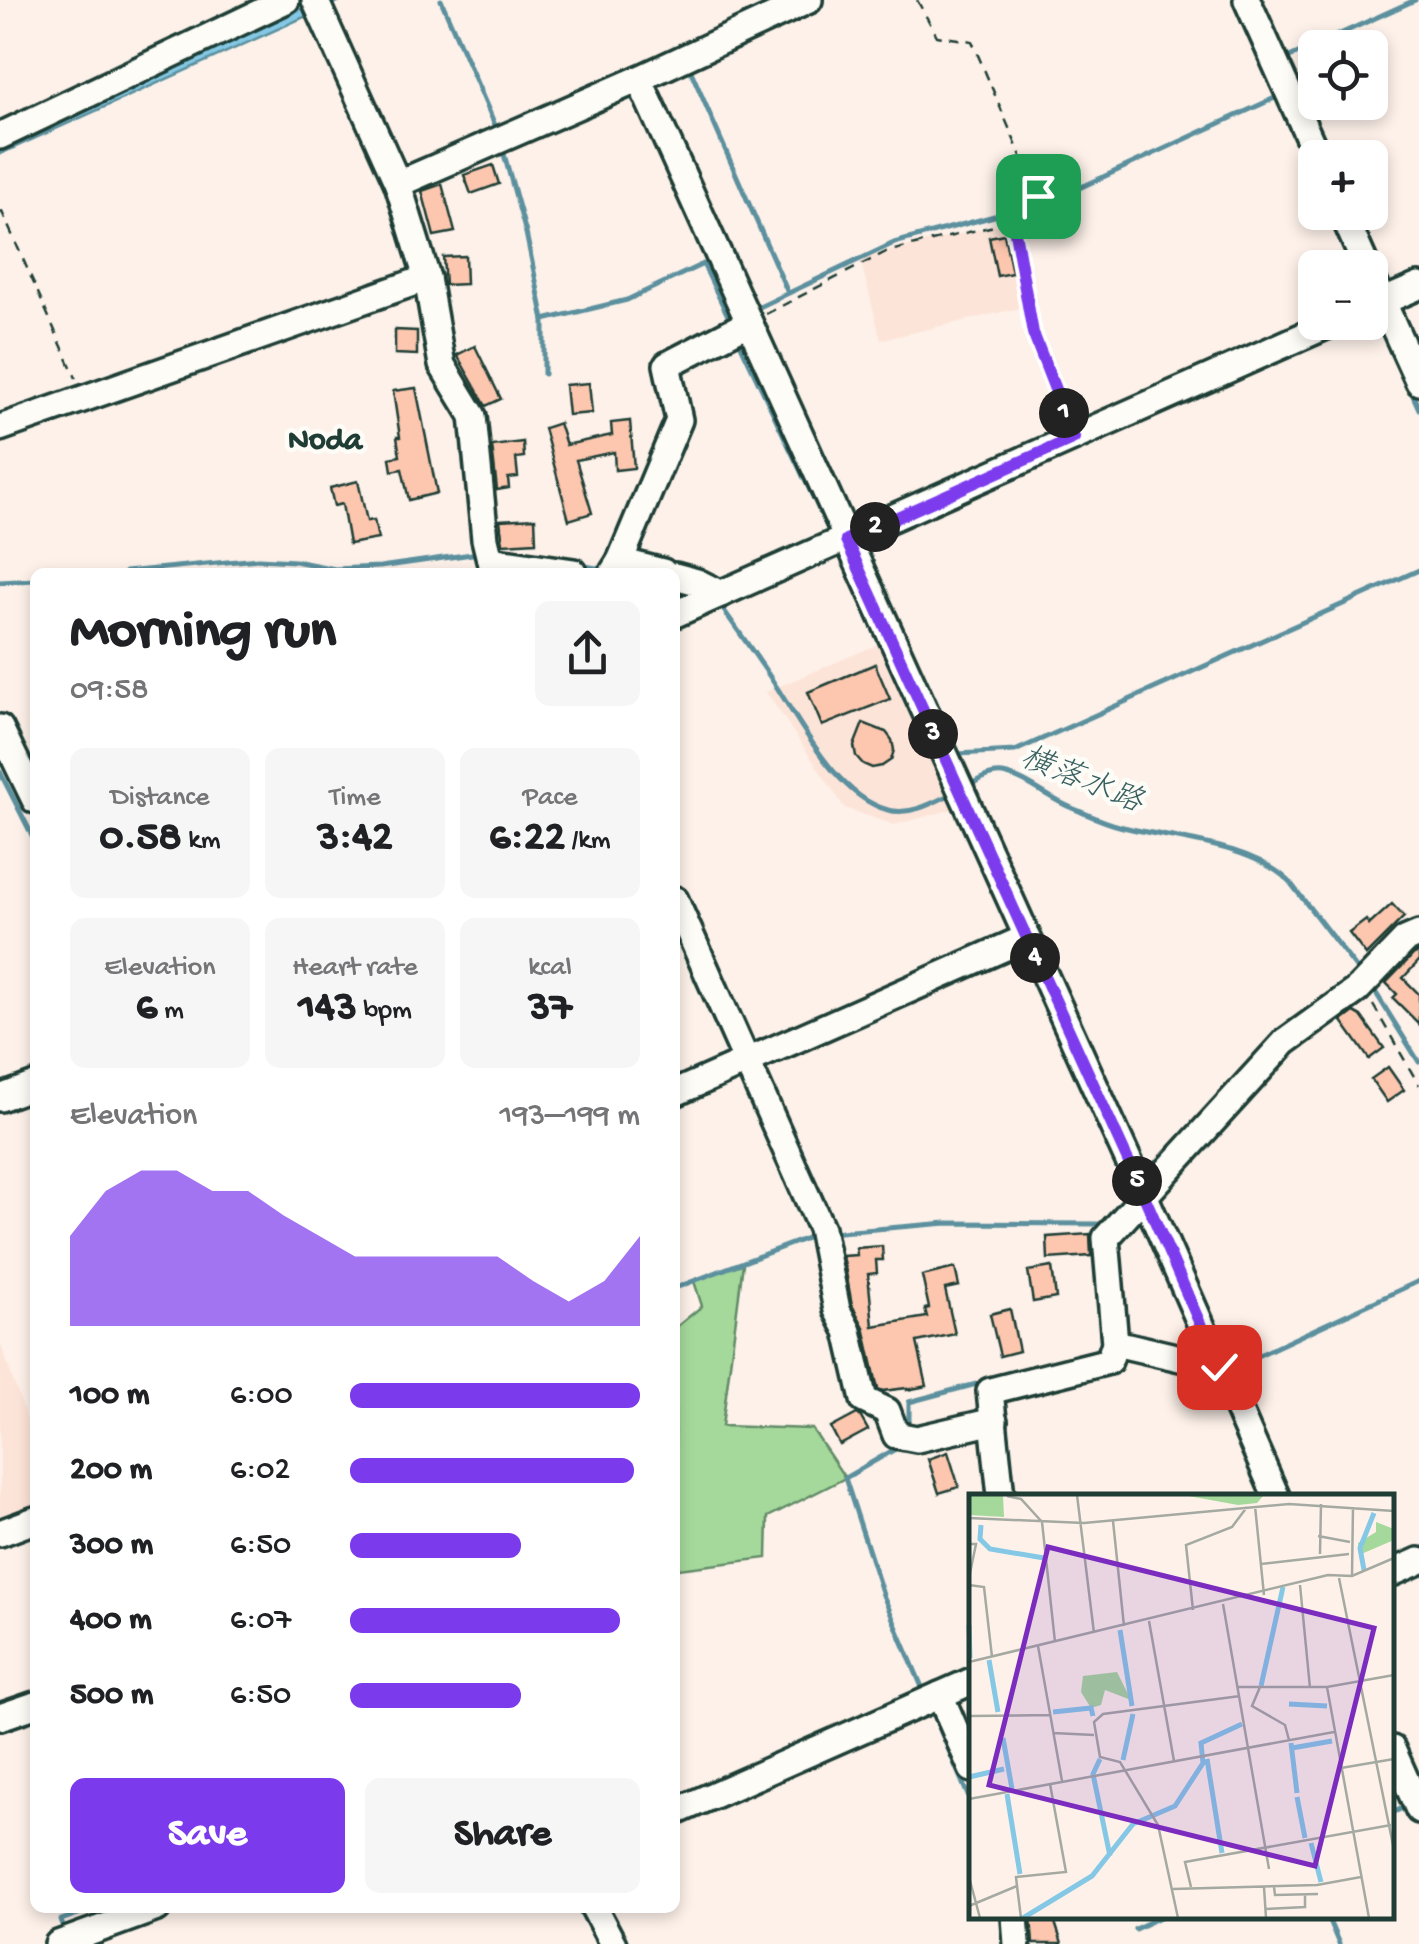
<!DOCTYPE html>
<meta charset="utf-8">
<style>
:root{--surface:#fff;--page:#f6f6f6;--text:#202124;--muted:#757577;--accent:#7c3aed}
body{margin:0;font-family:"Gochi Hand","Klee One",sans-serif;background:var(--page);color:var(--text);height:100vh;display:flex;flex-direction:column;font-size:38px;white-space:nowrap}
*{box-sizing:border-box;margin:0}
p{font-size:32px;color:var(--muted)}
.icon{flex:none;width:55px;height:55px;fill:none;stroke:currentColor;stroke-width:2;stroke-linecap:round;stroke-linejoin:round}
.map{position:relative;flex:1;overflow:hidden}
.sheet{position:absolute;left:30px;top:568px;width:650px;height:1345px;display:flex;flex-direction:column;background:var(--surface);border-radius:15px;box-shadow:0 5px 15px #0003}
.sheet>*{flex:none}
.controls{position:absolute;left:1298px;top:30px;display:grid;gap:20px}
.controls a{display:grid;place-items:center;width:90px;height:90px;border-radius:15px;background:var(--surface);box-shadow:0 5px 15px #0003;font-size:50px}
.pin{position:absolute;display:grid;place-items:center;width:85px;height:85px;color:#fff;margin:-42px;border-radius:20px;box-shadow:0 5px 15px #0006}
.km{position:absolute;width:50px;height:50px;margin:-25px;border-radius:50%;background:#222;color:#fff;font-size:28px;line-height:50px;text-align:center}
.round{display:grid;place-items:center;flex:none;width:105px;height:105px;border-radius:15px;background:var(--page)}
.head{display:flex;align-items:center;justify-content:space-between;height:170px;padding:0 40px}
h1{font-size:55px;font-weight:700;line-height:75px}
.metrics{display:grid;grid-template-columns:repeat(3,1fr);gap:15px;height:170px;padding:10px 40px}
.metrics div{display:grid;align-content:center;border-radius:15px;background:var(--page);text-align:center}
.metrics b{font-size:42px;font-weight:700}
.metrics small{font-size:28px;font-weight:400}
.metrics p{font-size:28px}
.chart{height:280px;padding:20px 40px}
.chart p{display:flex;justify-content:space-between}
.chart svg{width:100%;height:180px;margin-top:10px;fill:var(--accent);opacity:.7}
.button{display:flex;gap:20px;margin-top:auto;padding:20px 40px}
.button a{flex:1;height:115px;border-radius:15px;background:var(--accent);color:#fff;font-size:40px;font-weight:700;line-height:115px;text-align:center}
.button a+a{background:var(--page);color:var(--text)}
ul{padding:0 40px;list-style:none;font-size:32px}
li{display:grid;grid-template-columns:160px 120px 1fr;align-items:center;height:75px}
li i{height:25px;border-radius:12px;background:var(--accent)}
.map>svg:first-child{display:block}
</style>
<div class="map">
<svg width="1419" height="1944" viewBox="0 0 1419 1944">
<rect width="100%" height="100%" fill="#fdf1e9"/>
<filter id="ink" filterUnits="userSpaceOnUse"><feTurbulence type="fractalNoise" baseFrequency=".01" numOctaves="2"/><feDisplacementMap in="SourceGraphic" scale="20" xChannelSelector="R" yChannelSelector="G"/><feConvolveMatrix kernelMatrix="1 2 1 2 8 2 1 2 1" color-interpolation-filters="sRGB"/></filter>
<g filter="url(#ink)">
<g fill="#fde4d8">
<polygon points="1022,219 1037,304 881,340 860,258"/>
<polygon points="886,641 961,807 894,825 845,808 766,692"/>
<polygon points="0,1342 35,1443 35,1513 0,1525"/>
</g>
<polygon fill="#a5d99b" stroke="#628b68" stroke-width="2.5" points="743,1263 722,1426 812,1429 845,1478 768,1517 767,1558 679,1569 675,1558 675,1328 702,1306 694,1281"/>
<polygon fill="#84c8e5" stroke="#5c909e" stroke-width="2.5" points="320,0 342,0 0,154 0,146"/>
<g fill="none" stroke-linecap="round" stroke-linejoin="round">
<g stroke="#5c909e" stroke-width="5">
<polyline points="441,0 498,132"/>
<polyline points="1285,59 1415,0"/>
<polyline points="1264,68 1269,80"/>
<polyline points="690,69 788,293"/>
<polyline points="502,147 526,233 544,320 544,374"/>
<polyline points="1308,163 1315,178"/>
<polyline points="1053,200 1277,97"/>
<polyline points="753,310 894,243 1031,206"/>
<polyline points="544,320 627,300 703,264 730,320"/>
<polyline points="739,341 831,535"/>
<polyline points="1410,389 1419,409"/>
<polyline points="579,565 608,570"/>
<polyline points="125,572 258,559 295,561 335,569 380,567 479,553"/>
<polyline points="0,582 35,580"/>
<path d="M 719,606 L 723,609 C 741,635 759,660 776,686 C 802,726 838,797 888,810 C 911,816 933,803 953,793"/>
<polyline points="957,754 1015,751 1419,570"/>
<polyline points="0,772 35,841"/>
<path d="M 968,786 C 979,780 990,772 1003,774 C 1029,779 1048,799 1072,808 C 1089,815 1105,823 1123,827 C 1175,840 1249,843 1289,881 L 1360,973"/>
<polyline points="1371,985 1419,1062"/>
<polyline points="1283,1029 1290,1022 1354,976"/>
<polyline points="828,1233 947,1223 1101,1224 1112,1213"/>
<polyline points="675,1288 812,1236"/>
<polyline points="1231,1368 1419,1281"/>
<polyline points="907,1428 909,1423 909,1402 984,1382"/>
<polyline points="900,1442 897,1448 845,1478 883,1595 924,1692"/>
<polyline points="930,1706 972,1805"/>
<polyline points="1392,1813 1407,1806"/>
<polyline points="1327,1916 1339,1944"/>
<polyline points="1135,1929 1162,1916"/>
<polyline points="64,1931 61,1920 96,1908"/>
</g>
</g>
<g fill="#fdc7af" stroke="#1f3d34" stroke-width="2.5">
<polygon points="493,165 499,184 471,194 464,175"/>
<polygon points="442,184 455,232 434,236 422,191"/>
<polygon points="1004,234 1012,273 997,276 989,237"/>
<polygon points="465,256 466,284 445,285 443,257"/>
<polygon points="395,330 417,331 417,355 395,354"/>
<polygon points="475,346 501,399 486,406 457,355"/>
<polygon points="589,383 592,413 568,415 565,385"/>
<polygon points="416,388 437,493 409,500 402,469 392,471 390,458 400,456 397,437 400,437 393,391"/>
<polygon points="630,421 634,468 615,470 614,452 576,460 592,513 569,520 544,428 559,423 566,445 612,435 611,423"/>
<polygon points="523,442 524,457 516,458 518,477 508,478 509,488 497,490 492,446"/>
<polygon points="358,481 367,521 374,520 378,539 349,544 342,504 334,506 330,488"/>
<polygon points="535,518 536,542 503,544 500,520"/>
<polygon points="875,664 890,699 822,726 808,692"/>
<polygon points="863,723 886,732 892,740 894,750 891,760 882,766 872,768 863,764 856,756 854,746"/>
<polygon points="1392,904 1404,917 1366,955 1349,933 1366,920 1369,925"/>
<polygon points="1419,952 1419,961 1403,978 1419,994 1419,1024 1393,998 1397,994 1386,983 1414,954"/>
<polygon points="1354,1012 1361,1016 1384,1048 1369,1059 1342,1021"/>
<polygon points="1388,1067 1404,1090 1387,1102 1371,1079"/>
<polygon points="1090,1234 1091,1256 1048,1259 1047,1237"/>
<polygon points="882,1246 883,1260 876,1260 877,1273 868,1274 873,1326 927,1317 925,1309 929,1308 922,1276 955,1268 959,1286 945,1289 955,1334 917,1342 927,1386 907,1390 907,1388 883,1391 878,1389 864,1327 852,1305 843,1256 857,1255 856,1248"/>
<polygon points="1052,1267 1056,1298 1033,1302 1028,1271"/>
<polygon points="1010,1309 1019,1351 1000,1356 990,1314"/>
<polygon points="857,1414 860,1416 868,1430 840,1445 831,1428"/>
<polygon points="948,1452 959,1487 939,1493 928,1459"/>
<polygon points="1031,1916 1053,1916 1062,1944 1033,1944"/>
</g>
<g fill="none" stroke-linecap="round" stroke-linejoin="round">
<defs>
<g id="minor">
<polyline points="315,0 398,184 427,278 442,365 473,416 485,539 493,572"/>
<polyline points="1247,0 1318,158"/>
<polyline points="639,79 1145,1197 1276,1496"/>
<polyline points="0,136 286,0"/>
<polyline points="398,184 639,79 809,0"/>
<polyline points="1342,212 1367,268"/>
<polyline points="1370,274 1419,382"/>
<polyline points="1370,307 1419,286"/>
<polyline points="0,428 427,278"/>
<polyline points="490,560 574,572"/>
<polyline points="620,561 663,572"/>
<polyline points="613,572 620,561 679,420 667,365 748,323"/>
<polyline points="675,576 697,582 721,594"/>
<polyline points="675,614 1335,322"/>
<polyline points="0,728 35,800"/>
<polyline points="675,900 821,1228 837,1310 848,1331 864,1400 887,1411 896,1435 917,1439 994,1421"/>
<polyline points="675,1093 1026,938"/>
<polyline points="0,1098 35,1085"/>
<polyline points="1115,1343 1219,1367"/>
<polyline points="1001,1496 990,1391 1109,1361 1115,1343 1106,1238 1285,1042 1357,990 1405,940 1419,934"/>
<polyline points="0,1533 35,1520"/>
<polyline points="1392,1573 1419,1561"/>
<polyline points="940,1695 972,1769"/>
<polyline points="0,1717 35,1705"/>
<polyline points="1392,1749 1419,1810"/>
<polyline points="675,1812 972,1681"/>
<polyline points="594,1908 613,1944"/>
<polyline points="1015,1916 1017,1944"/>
<polyline points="58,1944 157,1908"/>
</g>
</defs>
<use href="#minor" stroke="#1f3d34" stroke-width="32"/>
<g stroke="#1f3d34" stroke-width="2.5" stroke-dasharray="10 8" stroke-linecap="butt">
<polyline points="917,0 937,36 972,41 1038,196 1041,213 1013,221 1033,333 1067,418"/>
<polyline points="0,213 2,212 76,378"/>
<polyline points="766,314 886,252 1006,223"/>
<polyline points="1373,1005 1419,1085"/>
</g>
<use href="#minor" stroke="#fdfcf7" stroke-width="25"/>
</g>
</g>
<g fill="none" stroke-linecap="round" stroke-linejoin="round" filter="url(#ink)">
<defs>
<polyline id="route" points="1038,196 1041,213 1013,221 1033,333 1074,438 846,540 1145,1198 1219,1367"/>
</defs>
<use href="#route" stroke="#fff" stroke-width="20"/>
<use href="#route" stroke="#7c3aed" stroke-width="12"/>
</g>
<g text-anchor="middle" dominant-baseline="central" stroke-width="9" stroke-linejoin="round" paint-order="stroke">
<g font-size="32" font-weight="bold" fill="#1f3d34" stroke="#fdfcf7">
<text x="325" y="442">Noda</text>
</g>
<g font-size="32" font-style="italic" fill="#386060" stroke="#fdfcf7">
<text transform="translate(1081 782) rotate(22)">横落水路</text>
</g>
</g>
<g transform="translate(969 1494)">
<rect width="425" height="425" fill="#fdf1e9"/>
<path d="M 0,1 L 34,1 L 35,23 L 0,21 ZM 214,1 L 295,1 L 288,9 L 269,11 ZM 407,28 L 425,35 L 425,46 L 390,61 L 389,49 L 407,38 ZM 148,178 L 162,206 L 136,196 L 132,211 L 122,214 L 112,198 L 114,182 Z" fill="#a5d99b"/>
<path fill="none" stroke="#84c8e5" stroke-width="5" d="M 12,31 L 11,45 L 21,55 L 75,64M 395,76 L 391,54 L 405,19M 0,131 L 1,164M 151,136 L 163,212M 20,166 L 29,218M 292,192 L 314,93M 320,210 L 358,212M 84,218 L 122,214 L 124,222M 34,244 L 43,295M 322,249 L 328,299M 323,254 L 363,247M 131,265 L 124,280 L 141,362M 238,265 L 253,359M 154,266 L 164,220M 0,283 L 35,275M 38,300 L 51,380M 328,303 L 336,344M 342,349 L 352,388M 54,424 L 123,382 L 164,330 L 206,312 L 234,269 L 232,249 L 273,230"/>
<path fill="none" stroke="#a4a9a1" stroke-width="2.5" d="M 108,1 L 125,139M 38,2 L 52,5 L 73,28 L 86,148M 286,12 L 295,101M 0,24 L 115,29 L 320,10 L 425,17M 144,27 L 155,132M 349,42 L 381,48M 0,50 L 7,50 L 0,84M 351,60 L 352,10M 292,70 L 380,60M 383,82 L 384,13M 370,84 L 425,356M 0,91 L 15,93 L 23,163M 331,91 L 341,194M 254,110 L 300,375M 224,116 L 217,51 L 263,33 L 278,13M 180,127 L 205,267M 69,152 L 93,287M 0,168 L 359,81 L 383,82 L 425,64M 269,193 L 358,193 L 425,181M 291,193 L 283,212 L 316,231 L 320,246M 358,193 L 400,424M 0,222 L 81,221M 84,239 L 125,241M 372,274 L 425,265M 0,305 L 365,238M 0,383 L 11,424M 48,392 L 52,424M 222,393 L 216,368 L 422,331M 295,393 L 297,424M 305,393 L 306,401 L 349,400M 204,395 L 348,391 L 392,383M 0,412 L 48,392 L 47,383 L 97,378 L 81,290M 296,415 L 336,413 L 336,400M 209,424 L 189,331 L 151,268 L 131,263 L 125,228 L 134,220 L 271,202"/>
<path fill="#7b2cbf" fill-opacity="0.15" stroke="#7b2cbf" stroke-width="5" d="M 79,53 L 405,134 L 346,372 L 20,291 Z"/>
<rect width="425" height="425" fill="none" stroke="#1f3d34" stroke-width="5"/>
</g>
</svg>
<div class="controls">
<a><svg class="icon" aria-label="locate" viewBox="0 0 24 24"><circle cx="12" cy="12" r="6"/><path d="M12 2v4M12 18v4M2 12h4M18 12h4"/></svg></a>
<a>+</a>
<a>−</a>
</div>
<div class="pin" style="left:1038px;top:196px;background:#1e9e55"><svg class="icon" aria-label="arrive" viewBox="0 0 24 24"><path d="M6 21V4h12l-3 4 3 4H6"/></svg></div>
<div class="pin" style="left:1219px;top:1367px;background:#d93025"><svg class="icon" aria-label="check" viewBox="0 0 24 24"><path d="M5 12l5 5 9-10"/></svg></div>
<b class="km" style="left:1064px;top:413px">1</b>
<b class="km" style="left:875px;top:527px">2</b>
<b class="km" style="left:933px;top:734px">3</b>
<b class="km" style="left:1035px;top:958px">4</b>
<b class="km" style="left:1137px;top:1181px">5</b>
<section class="sheet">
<div class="head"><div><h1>Morning run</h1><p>09:58</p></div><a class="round"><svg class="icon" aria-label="share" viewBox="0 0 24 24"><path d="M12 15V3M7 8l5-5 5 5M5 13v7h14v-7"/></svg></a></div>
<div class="metrics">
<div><p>Distance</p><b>0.58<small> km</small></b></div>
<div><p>Time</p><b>3:42</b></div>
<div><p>Pace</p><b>6:22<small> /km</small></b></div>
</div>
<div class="metrics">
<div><p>Elevation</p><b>6<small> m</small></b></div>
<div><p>Heart rate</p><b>143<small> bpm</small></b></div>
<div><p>kcal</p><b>37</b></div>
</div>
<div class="chart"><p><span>Elevation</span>193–199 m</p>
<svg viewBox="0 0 160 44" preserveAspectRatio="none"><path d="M0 44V22L10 11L20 6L30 6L40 11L50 11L60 17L70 22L80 27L90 27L100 27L110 27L120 27L130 33L140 38L150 33L160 22V44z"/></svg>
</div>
<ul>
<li><b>100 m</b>6:00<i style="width:100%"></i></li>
<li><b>200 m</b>6:02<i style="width:98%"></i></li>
<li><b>300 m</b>6:50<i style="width:59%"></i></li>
<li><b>400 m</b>6:07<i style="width:93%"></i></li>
<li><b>500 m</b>6:50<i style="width:59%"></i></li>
</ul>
<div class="button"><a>Save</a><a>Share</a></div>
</section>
</div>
